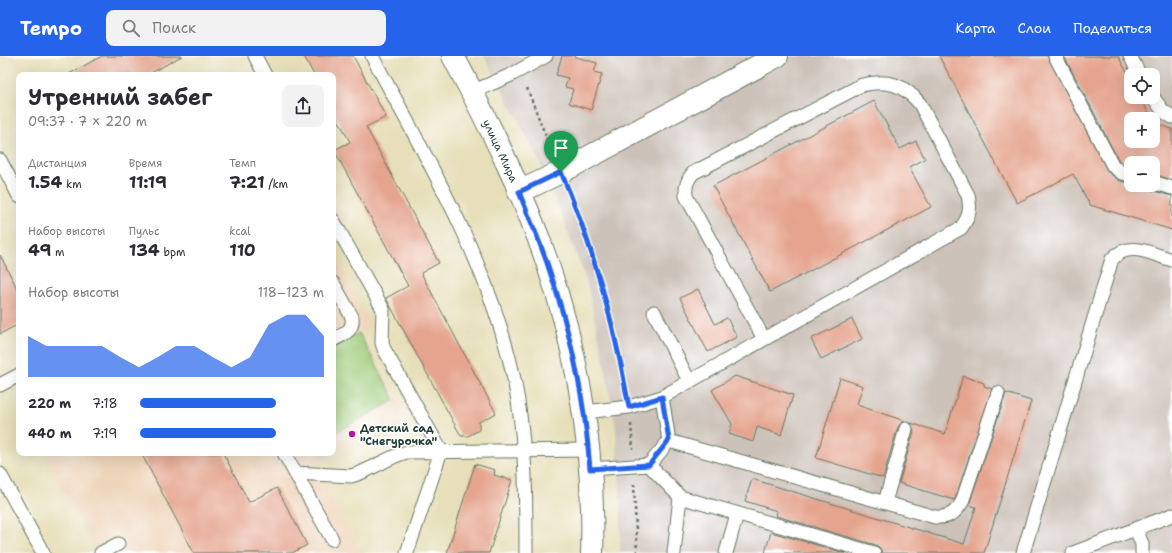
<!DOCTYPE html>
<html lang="ru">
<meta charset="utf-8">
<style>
:root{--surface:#fff;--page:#f2f2f3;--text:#2b2b33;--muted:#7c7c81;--accent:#2563eb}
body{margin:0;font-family:"Shantell Sans",sans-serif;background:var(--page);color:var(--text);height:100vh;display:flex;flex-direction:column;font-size:15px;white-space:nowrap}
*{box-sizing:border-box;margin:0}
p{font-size:13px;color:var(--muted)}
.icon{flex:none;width:22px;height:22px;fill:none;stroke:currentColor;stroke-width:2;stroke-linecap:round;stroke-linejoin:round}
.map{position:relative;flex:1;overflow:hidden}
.drawer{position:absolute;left:16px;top:16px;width:320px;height:384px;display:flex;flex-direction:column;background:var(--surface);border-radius:8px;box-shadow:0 4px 16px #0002}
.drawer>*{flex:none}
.controls{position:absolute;left:1124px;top:12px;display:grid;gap:8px}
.controls a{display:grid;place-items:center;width:36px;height:36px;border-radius:8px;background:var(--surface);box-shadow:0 4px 16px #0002;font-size:20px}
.pin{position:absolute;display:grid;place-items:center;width:34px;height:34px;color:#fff;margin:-41px -17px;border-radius:50% 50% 50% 0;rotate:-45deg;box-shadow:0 0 4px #0007}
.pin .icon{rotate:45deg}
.round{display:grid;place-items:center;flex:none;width:42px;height:42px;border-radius:8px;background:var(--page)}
.summary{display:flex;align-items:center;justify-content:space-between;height:68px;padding:0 12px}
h1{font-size:22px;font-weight:700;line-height:30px}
.figures{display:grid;grid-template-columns:repeat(3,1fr);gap:6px;height:68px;padding:4px 12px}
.figures div{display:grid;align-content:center}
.figures b{font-size:17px;font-weight:700}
.figures small{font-size:11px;font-weight:400}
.figures p{font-size:11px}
.chart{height:112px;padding:8px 12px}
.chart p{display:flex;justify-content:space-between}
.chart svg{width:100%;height:72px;margin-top:4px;fill:var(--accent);opacity:.7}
ul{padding:0 12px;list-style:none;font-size:13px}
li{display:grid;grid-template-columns:64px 48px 1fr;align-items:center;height:30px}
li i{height:10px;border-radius:5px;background:var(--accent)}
header{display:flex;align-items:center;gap:24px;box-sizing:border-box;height:56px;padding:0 20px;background:var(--accent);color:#fff}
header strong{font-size:19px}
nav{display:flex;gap:22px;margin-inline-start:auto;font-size:14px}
.search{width:280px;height:36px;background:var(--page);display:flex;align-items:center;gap:10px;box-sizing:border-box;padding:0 14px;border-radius:8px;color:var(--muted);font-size:15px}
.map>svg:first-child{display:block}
</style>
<header>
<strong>Tempo</strong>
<div class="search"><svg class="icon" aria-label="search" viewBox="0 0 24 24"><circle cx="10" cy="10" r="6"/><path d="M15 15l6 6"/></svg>Поиск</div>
<nav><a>Карта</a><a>Слои</a><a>Поделиться</a></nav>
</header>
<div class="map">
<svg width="1172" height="497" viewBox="0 0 1172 497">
<rect width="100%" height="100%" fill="#fff"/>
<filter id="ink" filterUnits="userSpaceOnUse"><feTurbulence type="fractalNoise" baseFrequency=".025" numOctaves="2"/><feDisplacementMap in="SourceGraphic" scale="8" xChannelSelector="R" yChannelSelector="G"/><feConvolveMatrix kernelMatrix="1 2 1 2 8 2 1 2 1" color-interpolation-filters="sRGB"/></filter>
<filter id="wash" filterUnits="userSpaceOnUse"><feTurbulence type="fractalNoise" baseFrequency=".012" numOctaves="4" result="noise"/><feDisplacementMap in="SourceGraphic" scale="16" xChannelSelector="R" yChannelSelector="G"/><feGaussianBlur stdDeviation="0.9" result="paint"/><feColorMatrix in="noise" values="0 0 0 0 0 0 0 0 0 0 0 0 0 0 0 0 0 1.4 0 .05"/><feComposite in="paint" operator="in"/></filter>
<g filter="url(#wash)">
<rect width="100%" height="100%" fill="#e7dfb9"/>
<polygon fill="#efd6bb" points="333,198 372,270 360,276 407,359 314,407 361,497 97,497 43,397 333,397"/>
<path fill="#cdc2b9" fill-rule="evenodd" d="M 484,0 L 1172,0 L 1172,497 L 620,497 L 621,449 L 616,374 L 603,300 L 586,224 L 560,155 L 535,96 ZM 1131,19 L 1153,19 L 1153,41 L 1131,41 ZM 1131,63 L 1153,63 L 1153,85 L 1131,85 ZM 1131,107 L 1153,107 L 1153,129 L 1131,129 Z"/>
<polygon fill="#9eca77" stroke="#5e8456" points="359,277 395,344 333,378 333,291"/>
<g id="blocks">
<g fill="#e5a48e">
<polygon points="102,0 182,0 147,19 67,19"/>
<polygon points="304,0 353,0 386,61 366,71 439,207 421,217 496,357 479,366 479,374 468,380 461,380 386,242 408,230 334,94 350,86 333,54 333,19 314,19"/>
<polygon points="562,0 573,0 597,7 594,16 602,18 591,54 569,47 573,33 565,31 568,22 556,19"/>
<polygon points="939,0 1047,0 1108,116 1120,125 1131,127 1131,129 1146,129 1151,134 1172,140 1172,174 1090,149 1073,118 1017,147"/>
<polygon points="1064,0 1118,0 1131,24 1131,41 1140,41 1152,63 1131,63 1131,85 1153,85 1153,66 1172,73 1172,124 1153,118 1153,107 1131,107 1131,111 1125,110 1119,105"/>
<polygon points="874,45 900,93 916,85 925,103 909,111 931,151 770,236 713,130"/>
<polygon points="0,199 19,236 19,268 0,278"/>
<polygon points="698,233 715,268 727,262 737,281 708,296 680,242"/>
<polygon points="852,263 862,283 821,303 811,283"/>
<polygon points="735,320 793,339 781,379 757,371 753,386 729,378 732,368 712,334"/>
<polygon points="963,320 984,327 984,330 992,333 955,443 954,444 899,427 914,375 911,367 945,378"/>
<polygon points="840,322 863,330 857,348 860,350 905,365 901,367 898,371 883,422 816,402"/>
<polygon points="1006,337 1031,345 984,497 882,497 880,492 876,489 776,460 777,455 745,445 752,423 964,488 976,451 969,449"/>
<polygon points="141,397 223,397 249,446 277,432 307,489 292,497 194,497"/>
<polygon points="475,408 495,414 494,419 512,424 489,497 447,497"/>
<polygon points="771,476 845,497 765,497"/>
</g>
</g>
</g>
<g filter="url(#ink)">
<use href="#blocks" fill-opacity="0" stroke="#657663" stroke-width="1"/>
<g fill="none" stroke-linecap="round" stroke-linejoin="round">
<defs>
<g id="lane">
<polyline points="255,0 265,19"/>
<path d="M 372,0 C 427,103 489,206 514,323 C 526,380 526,438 526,497"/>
<polyline points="1055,0 1113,110 1122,117 1131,119"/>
<polyline points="1130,0 1140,19"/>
<polyline points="472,36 511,19 546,0"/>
<polyline points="1153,41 1163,55 1172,61"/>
<polyline points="0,104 19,140"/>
<polyline points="1153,126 1172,132"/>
<polyline points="333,164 383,253 382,287 384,293 441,395 407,497"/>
<path d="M 333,227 L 352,261 C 354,275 344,278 333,284"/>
<polyline points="654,256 689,325"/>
<polyline points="0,329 19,319"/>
<path d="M 662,341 L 961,172 C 970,160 971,153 968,139 L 920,48 C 904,28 887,23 862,29 L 693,117 C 687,124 685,130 686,140 L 764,283"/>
<polyline points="585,356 629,351 662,341 669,385 649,409 680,441 874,497"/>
<path d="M 669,385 L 935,461 C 948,462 955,458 962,446 L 998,337"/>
<polyline points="284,397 332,483"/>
<polyline points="590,413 649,409"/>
<path d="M 295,417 L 351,420 C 371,415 387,401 407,396 L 589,394"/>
<polyline points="0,418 43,497"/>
<polyline points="885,446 906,373"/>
<polyline points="1136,473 1142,488 1142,497"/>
<polyline points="101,497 118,488"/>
<polyline points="674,497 680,441"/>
<polyline points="726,497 737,458"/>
<path d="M 1023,497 L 1112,203 C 1129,184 1152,198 1172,204"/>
<polyline points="1073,497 1172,459"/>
</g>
<polyline id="street" points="519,136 561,116 777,0"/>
<path id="secondary" d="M 453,0 C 488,66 523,135 547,206 C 579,300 595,398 592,497"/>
</defs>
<use href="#lane" stroke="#657663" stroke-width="15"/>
<use href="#street" stroke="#657663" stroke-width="24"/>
<use href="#secondary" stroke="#657663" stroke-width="24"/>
<g stroke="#657663" stroke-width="2.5" stroke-dasharray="3 3" stroke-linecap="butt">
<polyline points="527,32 552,96"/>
<path d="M 570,137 C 597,199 614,267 626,334"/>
<polyline points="631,368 633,393"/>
<polyline points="634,428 637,497"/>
</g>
<use href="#lane" stroke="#fff" stroke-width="13"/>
<use href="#street" stroke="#fff" stroke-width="22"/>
<use href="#secondary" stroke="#fff" stroke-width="22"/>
</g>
</g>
<g fill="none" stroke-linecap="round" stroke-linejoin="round" filter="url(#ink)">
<defs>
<path id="route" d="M 561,116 C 594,192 615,270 629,351 L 662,341 L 669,384 L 649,409 L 590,413 C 585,343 570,273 547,207 C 539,183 528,159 519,136 Z"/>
</defs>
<use href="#route" stroke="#fff" stroke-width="8"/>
<use href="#route" stroke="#2563eb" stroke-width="5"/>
</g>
<circle fill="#b5179e" stroke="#fff" stroke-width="1.5" cx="352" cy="378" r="4"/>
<g text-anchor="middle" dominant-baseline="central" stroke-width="3.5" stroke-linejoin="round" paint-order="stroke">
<g font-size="11" fill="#1f3d34" stroke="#fff">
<text transform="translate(500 95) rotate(65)">улица Мира</text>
</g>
<g font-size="11" font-weight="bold" fill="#1f3d34" stroke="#fff" text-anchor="start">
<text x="360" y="372">Детский сад<tspan x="360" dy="13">"Снегурочка"</tspan></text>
</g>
</g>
</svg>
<div class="controls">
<a><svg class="icon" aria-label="locate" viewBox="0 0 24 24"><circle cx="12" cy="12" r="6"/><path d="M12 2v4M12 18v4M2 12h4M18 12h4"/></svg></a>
<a>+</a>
<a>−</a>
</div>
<div class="pin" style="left:561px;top:116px;background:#1e9e55"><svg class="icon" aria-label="arrive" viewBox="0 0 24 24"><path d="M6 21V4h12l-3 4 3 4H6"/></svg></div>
<section class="drawer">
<div class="summary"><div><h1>Утренний забег</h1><p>09:37 · 7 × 220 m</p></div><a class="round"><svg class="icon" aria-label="share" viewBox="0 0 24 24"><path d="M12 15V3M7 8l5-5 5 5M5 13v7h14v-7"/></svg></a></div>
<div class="figures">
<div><p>Дистанция</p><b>1.54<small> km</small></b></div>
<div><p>Время</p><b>11:19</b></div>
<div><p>Темп</p><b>7:21<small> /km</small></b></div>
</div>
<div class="figures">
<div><p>Набор высоты</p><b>49<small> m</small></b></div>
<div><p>Пульс</p><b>134<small> bpm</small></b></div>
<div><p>kcal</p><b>110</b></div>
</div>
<div class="chart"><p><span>Набор высоты</span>118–123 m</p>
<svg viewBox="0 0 160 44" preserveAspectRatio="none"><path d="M0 44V19L10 25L20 25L30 25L40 25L50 32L60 38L70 32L80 25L90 25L100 32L110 38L120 32L130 12L140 6L150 6L160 19V44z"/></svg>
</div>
<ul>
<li><b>220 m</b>7:18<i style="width:74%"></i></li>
<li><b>440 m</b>7:19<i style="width:74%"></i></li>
</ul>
</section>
</div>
